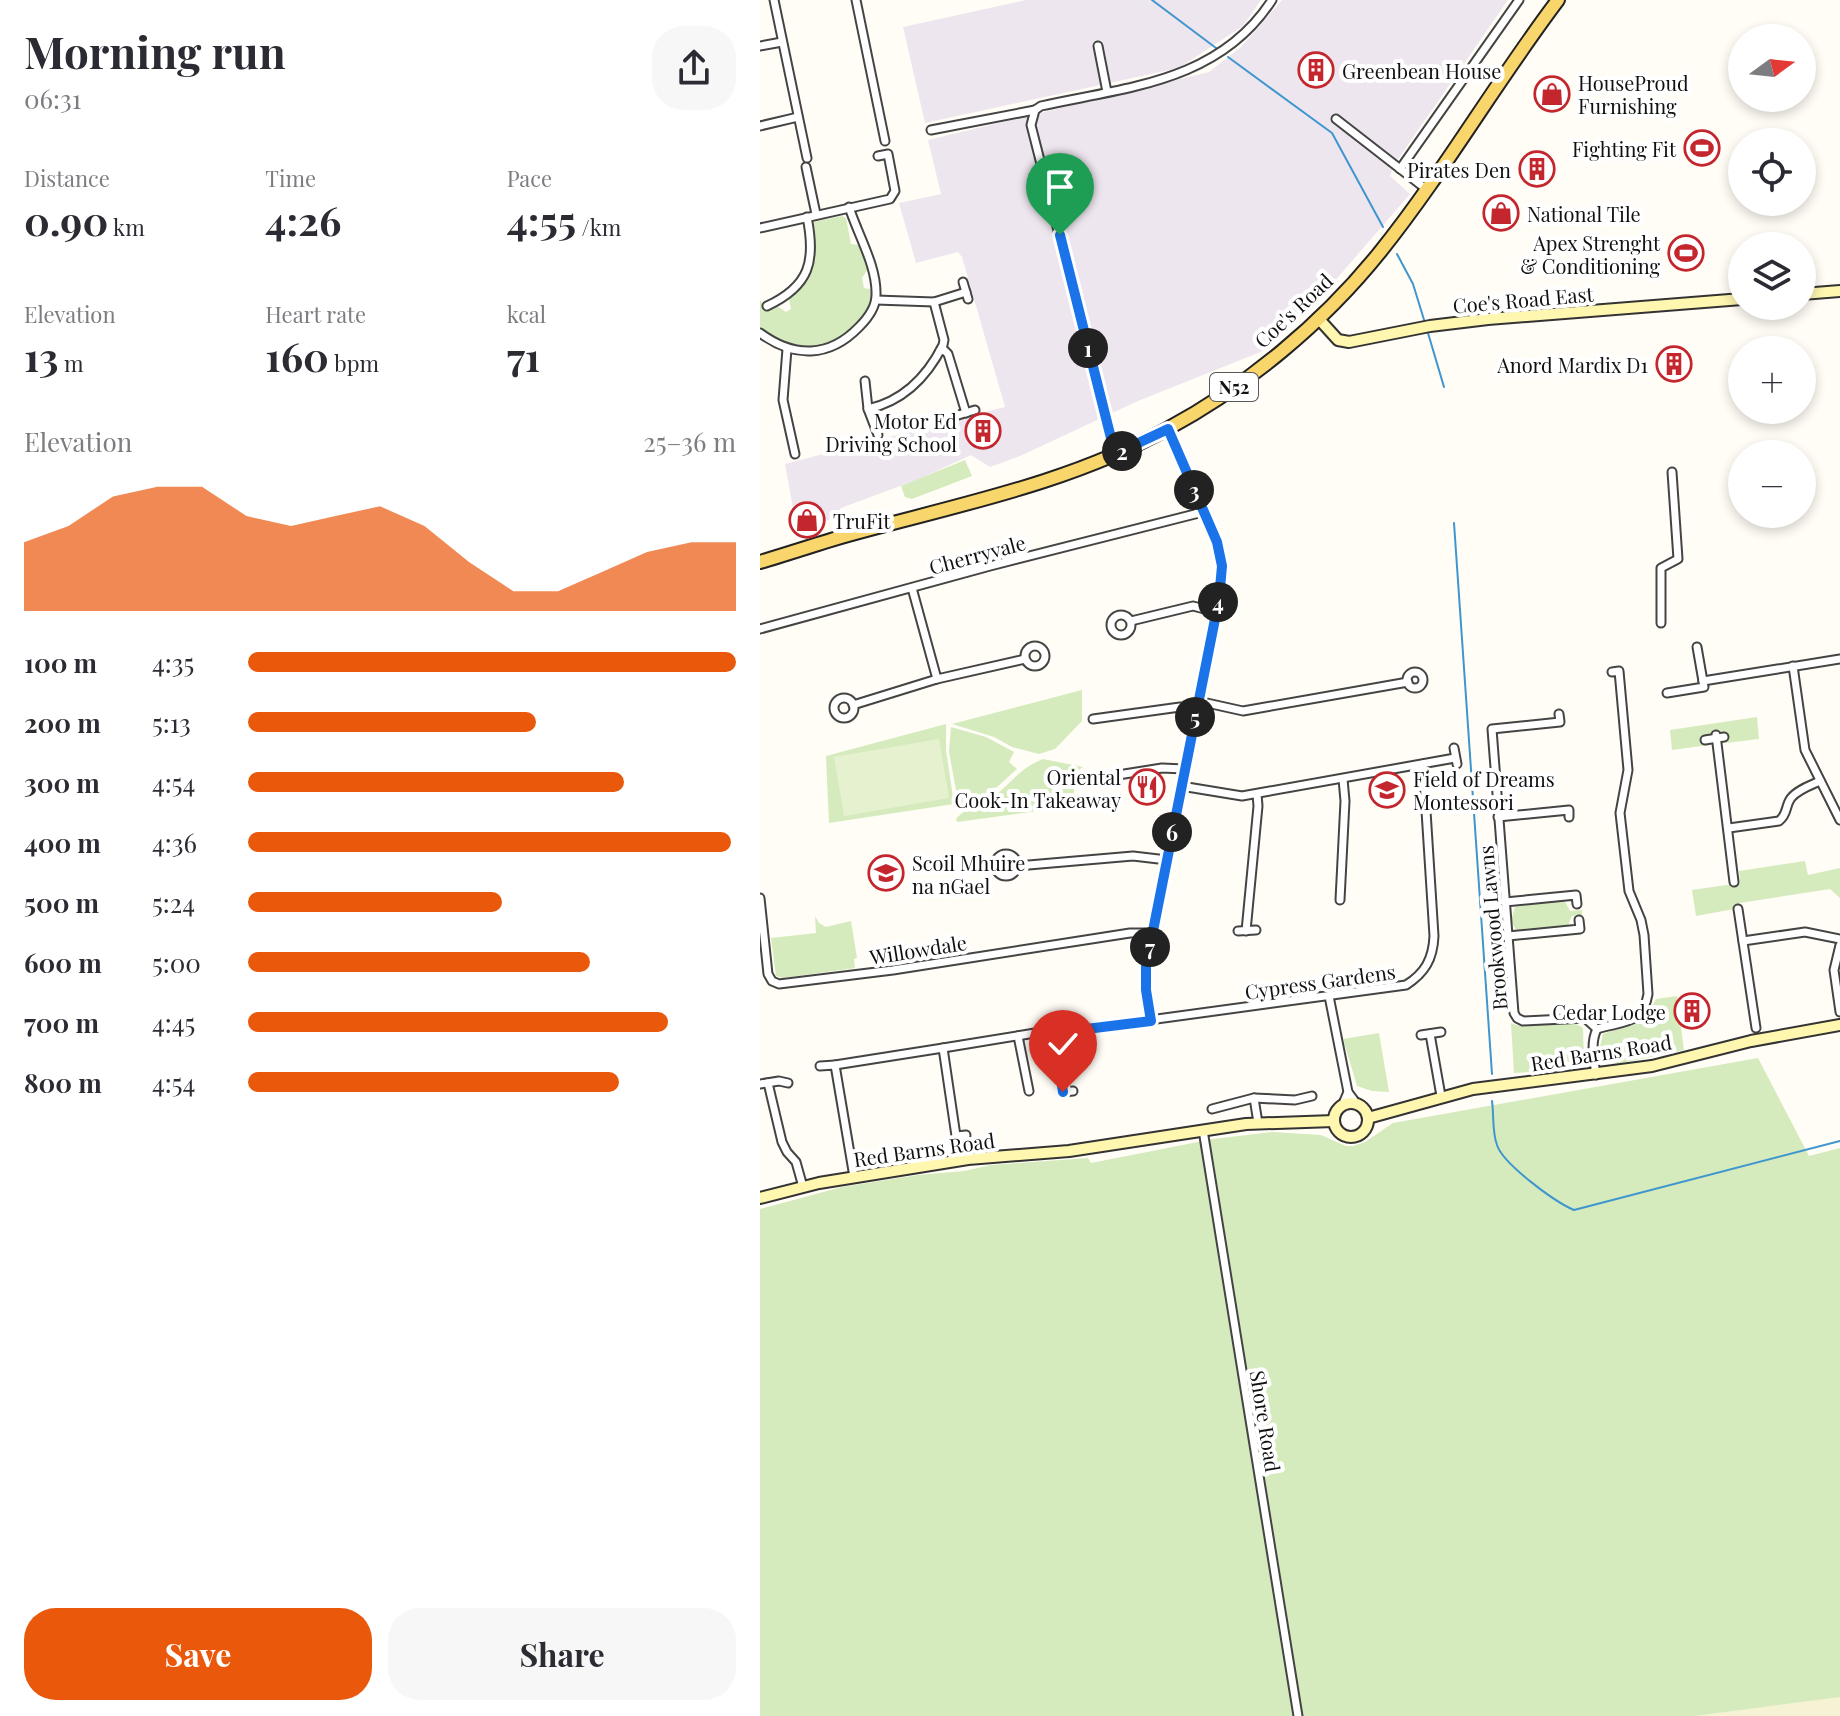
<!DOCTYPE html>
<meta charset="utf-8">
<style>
:root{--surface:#fff;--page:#f7f7f7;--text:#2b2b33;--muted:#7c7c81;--accent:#ea580c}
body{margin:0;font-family:"Playfair Display",serif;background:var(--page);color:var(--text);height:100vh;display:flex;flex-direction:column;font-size:30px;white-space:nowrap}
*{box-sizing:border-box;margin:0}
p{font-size:26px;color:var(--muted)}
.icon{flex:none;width:44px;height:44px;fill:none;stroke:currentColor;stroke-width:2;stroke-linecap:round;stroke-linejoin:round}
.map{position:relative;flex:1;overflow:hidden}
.drawer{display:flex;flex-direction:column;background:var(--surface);width:760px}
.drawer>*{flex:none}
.needle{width:52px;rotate:75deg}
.controls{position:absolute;left:968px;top:24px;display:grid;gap:16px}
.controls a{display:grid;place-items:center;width:88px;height:88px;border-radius:50%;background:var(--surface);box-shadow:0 4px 12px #0003;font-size:40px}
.pin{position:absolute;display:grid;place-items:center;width:68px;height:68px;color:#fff;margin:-82px -34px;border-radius:50% 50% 50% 0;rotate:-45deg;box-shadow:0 0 8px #0007}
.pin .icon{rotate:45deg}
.km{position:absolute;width:40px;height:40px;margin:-20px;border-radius:50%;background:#222;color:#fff;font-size:22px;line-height:40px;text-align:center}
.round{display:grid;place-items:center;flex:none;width:84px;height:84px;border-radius:32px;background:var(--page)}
.head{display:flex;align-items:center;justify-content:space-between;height:136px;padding:0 24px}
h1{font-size:44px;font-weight:700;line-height:60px}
.stats{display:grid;grid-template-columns:repeat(3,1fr);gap:12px;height:136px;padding:8px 24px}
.stats div{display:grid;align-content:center}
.stats b{font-size:40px;font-weight:700}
.stats small{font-size:22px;font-weight:400}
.stats p{font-size:22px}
.chart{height:224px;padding:16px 24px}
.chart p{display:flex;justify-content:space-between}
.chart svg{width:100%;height:144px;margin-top:8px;fill:var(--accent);opacity:.7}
.button{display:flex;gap:16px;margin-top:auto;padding:16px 24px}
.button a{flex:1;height:92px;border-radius:32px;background:var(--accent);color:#fff;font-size:32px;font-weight:700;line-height:92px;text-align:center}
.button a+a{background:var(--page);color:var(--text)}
ul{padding:0 24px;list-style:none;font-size:26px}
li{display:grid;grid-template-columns:128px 96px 1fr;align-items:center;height:60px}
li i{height:20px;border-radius:10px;background:var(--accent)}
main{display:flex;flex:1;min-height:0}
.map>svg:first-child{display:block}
</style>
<main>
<section class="drawer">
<div class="head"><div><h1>Morning run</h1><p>06:31</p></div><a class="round"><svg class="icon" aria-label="share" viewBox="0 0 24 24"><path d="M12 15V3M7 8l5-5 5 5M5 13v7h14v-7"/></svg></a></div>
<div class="stats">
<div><p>Distance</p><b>0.90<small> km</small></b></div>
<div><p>Time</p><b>4:26</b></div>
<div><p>Pace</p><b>4:55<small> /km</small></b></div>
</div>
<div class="stats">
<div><p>Elevation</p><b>13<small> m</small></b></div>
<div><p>Heart rate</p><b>160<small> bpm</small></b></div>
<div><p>kcal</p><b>71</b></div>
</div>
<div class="chart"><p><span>Elevation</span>25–36 m</p>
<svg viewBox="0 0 160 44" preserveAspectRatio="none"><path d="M0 44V23L10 18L20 9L30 6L40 6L50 15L60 18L70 15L80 12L90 18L100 29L110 38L120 38L130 32L140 26L150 23L160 23V44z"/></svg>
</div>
<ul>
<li><b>100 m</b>4:35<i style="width:100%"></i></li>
<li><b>200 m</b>5:13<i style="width:59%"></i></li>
<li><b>300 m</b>4:54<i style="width:77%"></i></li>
<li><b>400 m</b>4:36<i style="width:99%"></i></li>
<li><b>500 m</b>5:24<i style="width:52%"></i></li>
<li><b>600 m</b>5:00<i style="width:70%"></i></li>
<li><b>700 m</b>4:45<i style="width:86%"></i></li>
<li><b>800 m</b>4:54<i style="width:76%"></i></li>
</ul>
<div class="button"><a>Save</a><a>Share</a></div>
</section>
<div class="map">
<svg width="1080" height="1716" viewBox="0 0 1080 1716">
<rect width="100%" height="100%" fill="#fffdf5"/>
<g fill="#eee6ef">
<polygon points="266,0 501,0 483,26 419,68 165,123 143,27"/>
<polygon points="522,0 748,0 634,165 630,176 650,194 573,283 508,349 378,401 260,456 230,467 211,455 159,479 81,508 74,517 38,536 25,464 245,407 202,257 198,252 156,263 139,203 181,194 168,140 449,72 481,47"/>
</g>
<polygon fill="#f6f3d4" points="1080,1696 1080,1716 935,1716"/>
<g fill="#d5ebbd">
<path d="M 82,216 L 86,218 L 91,244 L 99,245 L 108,269 L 102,278 L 104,288 L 110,289 C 115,299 110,309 104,317 C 78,349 31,364 0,329 L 0,300 L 8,310 L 17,306 L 26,312 L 31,309 L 29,299 C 57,273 56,256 53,222 Z"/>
<polygon points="205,460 212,476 152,499 145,497 141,486"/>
<polygon points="322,690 322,721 295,749 279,754 252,747 234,737 192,724"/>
<polygon points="997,717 999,739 966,743 964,733 948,736 949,745 912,750 910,730"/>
<polygon points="186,724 186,750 194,804 69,823 66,756"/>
<path d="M 191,727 L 226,737 L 254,752 L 249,762 L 257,769 C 237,786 226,802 199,806 L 189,752 Z"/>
<path d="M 283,759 L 323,767 L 314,773 L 314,806 L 197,822 L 196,819 C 208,805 218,808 233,797 C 252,783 258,769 283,759 Z"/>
<polygon points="1045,861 1048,875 1080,868 1080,898 1070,889 980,903 974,909 936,916 932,890 980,883 979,871"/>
<polygon points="804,900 810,911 822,910 822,915 812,916 807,928 756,930 751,921 755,907"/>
<polygon points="55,916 59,923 66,927 91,921 97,958 94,959 95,968 23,978 16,976 11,938 56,933"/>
<path d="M 917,996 L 924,1050 L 856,1064 L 844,1061 L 840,1047 L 843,1034 C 872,1023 880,1031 896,999 Z"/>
<path d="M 751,1023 C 773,1034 803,1013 823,1028 L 824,1062 L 813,1069 L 754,1073 Z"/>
<polygon points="619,1033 629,1092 612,1091 597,1086 583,1039"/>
<polygon points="998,1058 1049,1156 1080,1148 1080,1697 935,1716 0,1716 0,1209 82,1187 158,1175 204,1171 231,1165 328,1158 331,1163 453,1139 512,1132 561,1135 586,1146 593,1146 605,1142 633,1123"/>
</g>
<polygon fill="#e6f2cf" points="179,739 189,798 84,816 74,757"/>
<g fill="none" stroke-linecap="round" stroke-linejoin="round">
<g stroke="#3f96cf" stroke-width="2">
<polyline points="392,0 456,48"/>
<polyline points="468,57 572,133 623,227"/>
<polyline points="637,254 653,284 665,323"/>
<polyline points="668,333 684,387"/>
<polyline points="694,523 732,1074"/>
<path d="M 732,1101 C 734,1115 732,1132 737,1145 C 743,1164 795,1202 814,1210 L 1080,1141"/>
</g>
<defs>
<g id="street">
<polyline points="14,0 47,158"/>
<polyline points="96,0 125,141"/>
<polyline points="0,46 22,42"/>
<polyline points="338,46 347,92"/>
<polyline points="576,119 666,189"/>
<polyline points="0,126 38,117"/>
<polyline points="171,130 275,110"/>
<polyline points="46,167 56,214"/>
<polyline points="640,169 759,0"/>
<polyline points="0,228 130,199 135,191 128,154 118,156"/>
<polyline points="203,282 208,299"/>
<polyline points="116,300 174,302 206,292"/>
<path d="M 7,306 C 50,286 56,261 47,217"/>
<path d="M 0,333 C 34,358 69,358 99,327 C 107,319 116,307 116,295 C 117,266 98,235 89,207"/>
<polyline points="27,349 23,400 35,454"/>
<polyline points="180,351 184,350 188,354 206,413"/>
<path d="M 105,381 L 108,409 C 143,401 167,377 183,345 L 184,340 L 174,302"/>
<polyline points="108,409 118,435"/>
<polyline points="195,416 215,410"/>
<path d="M 355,454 L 271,125 L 275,110 L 281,106 C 367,87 459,82 512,0"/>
<polyline points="152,588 177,679 265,659"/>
<circle cx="361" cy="625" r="10"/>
<polyline points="371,621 433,606 456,612"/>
<polyline points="901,623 901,568 918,559 912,472"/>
<polyline points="0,629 230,566 443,512"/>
<circle cx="275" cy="656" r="10"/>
<polyline points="1033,666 1045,750 1080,820"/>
<circle cx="655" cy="680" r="8"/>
<polyline points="943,681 1080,659"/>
<polyline points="907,693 944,687 937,647"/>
<circle cx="84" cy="708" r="10"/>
<polyline points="438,701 483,711 648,682"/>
<polyline points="93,705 177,679"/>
<polyline points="799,714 800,722 732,729 754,1013 757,1018 763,1021 825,1018 837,1029"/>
<polyline points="333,719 420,707 437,707"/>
<polyline points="956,735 974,882"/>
<polyline points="945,740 964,737"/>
<polyline points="694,748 697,764"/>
<polyline points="339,778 402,768 424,769"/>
<polyline points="421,786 482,796 695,758"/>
<polyline points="738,817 809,810 809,817"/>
<path d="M 969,828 L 1019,821 C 1028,814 1025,806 1031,798 C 1037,790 1051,785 1060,781"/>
<circle cx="246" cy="865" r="11"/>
<polyline points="257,866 373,856 407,860"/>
<polyline points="0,898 8,974 12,981 19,984 133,970 370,933 392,933"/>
<polyline points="580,900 585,801 583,779"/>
<polyline points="745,902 816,895 817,904"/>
<polyline points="978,909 996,1028"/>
<polyline points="478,931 496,930"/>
<polyline points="486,931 498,806 497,794"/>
<polyline points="748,936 820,929 819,920"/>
<polyline points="983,941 1045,932 1080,939"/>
<polyline points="1080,945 1074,970 1080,1012"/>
<polyline points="569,996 588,1092 597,1104"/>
<polyline points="391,1021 386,966 459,599 462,566 457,542 408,429"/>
<polyline points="670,1034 681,1096"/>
<polyline points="661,1035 681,1032"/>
<polyline points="258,1036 269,1091"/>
<polyline points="183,1048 275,1033"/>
<polyline points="75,1065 183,1048 196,1136 206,1135"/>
<polyline points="60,1066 75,1065 94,1177"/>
<path d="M 836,1075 C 834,1059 830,1043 837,1029 C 863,1021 883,1025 888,994 L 884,935 L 881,920 L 869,891 L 860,813 L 868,770 L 859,671 L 852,672"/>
<polyline points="8,1083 22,1142 27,1152 36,1162 43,1187"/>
<polyline points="0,1084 19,1081 28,1083"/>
<path d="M 313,1091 L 303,1092 L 294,1033 L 646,985 C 665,973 673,959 674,936 L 663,764"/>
<polyline points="494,1098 498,1123"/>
<polyline points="582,1106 588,1092"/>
<polyline points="452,1109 494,1098 535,1100 552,1096"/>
<polyline points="443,1130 538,1716"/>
</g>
<g id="secondary">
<polyline points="1042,294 1080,291"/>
<polyline points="558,318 578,340 589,342 670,326 728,319 982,299"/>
<circle cx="591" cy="1120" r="17"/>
<polyline points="608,1118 713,1089 892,1066 991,1041 1080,1025"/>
<polyline points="0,1198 59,1183 208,1159 309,1151 486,1124 574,1121"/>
</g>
<path id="primary" d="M 0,562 C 27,554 54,545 81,537 C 191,506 306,485 407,429 C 487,386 563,323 620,252 C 684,172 736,82 798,0"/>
</defs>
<use href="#street" stroke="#444" stroke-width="11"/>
<use href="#secondary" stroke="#333" stroke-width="14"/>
<use href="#primary" stroke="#222" stroke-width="16"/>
<use href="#street" stroke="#fff" stroke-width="7"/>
<use href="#secondary" stroke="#fff6b0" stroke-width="10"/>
<use href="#primary" stroke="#f9d66b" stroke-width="12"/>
</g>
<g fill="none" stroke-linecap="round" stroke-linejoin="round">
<defs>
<polyline id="route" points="300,235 355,454 408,429 457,542 462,566 459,599 386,966 386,990 391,1021 294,1033 303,1092"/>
</defs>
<use href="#route" stroke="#fff" stroke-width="16"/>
<use href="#route" stroke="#1a73e8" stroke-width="10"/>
</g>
<defs>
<symbol id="building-ring" viewBox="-11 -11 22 22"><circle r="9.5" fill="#fff" stroke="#c4262e" stroke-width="1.5"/><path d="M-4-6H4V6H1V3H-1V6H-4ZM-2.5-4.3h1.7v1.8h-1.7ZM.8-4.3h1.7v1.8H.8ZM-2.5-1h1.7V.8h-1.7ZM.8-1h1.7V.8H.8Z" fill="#c4262e"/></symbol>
<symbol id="shop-ring" viewBox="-11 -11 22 22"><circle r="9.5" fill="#fff" stroke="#c4262e" stroke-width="1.5"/><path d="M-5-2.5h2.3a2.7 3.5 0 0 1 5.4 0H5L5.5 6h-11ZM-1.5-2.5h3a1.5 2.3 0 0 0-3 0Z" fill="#c4262e"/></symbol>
<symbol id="stadium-ring" viewBox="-11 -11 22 22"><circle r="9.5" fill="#fff" stroke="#c4262e" stroke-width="1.5"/><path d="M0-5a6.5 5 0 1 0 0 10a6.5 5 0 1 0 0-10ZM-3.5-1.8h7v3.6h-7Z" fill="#c4262e"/></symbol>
<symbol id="restaurant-ring" viewBox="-11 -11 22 22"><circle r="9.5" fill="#fff" stroke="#c4262e" stroke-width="1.5"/><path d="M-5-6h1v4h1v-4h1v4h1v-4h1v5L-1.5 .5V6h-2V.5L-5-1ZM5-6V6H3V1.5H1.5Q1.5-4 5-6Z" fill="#c4262e"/></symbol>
<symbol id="school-ring" viewBox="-11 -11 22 22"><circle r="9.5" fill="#fff" stroke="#c4262e" stroke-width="1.5"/><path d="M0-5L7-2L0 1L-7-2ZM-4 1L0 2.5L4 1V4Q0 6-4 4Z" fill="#c4262e"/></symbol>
</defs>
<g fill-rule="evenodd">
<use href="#building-ring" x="536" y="50" width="40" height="40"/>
<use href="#shop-ring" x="772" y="74" width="40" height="40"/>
<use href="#stadium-ring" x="922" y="128" width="40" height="40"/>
<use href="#building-ring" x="757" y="149" width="40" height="40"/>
<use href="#shop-ring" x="721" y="193" width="40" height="40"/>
<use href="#stadium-ring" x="906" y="233" width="40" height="40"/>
<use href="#building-ring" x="894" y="344" width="40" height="40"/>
<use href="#building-ring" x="203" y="411" width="40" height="40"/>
<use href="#shop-ring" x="27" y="500" width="40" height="40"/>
<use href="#restaurant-ring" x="367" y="767" width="40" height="40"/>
<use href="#school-ring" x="607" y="770" width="40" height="40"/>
<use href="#school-ring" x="106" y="853" width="40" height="40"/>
<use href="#building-ring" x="912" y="991" width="40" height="40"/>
</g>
<g text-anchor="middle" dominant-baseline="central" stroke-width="8" stroke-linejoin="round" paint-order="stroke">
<rect fill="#fff" stroke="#585858" stroke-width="2" x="450" y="373" width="48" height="28" rx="6"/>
<g font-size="18" font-weight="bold" fill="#111">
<text x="474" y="387">N52</text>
</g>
<g font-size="20" fill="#111" stroke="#fff" text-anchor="end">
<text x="582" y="70" text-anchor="start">Greenbean House</text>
<text x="818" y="82" text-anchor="start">HouseProud<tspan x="818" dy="23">Furnishing</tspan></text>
<text x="916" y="148">Fighting Fit</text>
<text x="751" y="169">Pirates Den</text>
<text x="767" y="213" text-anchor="start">National Tile</text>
<text x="900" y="242">Apex Strenght<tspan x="900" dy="23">&amp; Conditioning</tspan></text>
<text x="888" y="364">Anord Mardix D1</text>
<text x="197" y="420">Motor Ed<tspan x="197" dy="23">Driving School</tspan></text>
<text x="73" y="520" text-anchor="start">TruFit</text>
<text x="361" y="776">Oriental<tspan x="361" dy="23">Cook-In Takeaway</tspan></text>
<text x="653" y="778" text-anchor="start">Field of Dreams<tspan x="653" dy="23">Montessori</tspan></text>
<text x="152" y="862" text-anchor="start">Scoil Mhuire<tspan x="152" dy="23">na nGael</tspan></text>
<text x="906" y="1011">Cedar Lodge</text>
</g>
<g font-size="20" fill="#111" stroke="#fff">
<text transform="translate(763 299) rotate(-5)">Coe's Road East</text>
<text transform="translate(533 310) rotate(-43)">Coe's Road</text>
<text transform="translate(217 554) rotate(-15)">Cherryvale</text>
<text transform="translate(732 928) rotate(-95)">Brookwood Lawns</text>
<text transform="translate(158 949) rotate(-9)">Willowdale</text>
<text transform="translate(560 981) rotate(-8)">Cypress Gardens</text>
<text transform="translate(841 1052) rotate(-9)">Red Barns Road</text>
<text transform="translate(164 1149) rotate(-8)">Red Barns Road</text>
<text transform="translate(506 1421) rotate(81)">Shore Road</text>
</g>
</g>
</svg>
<div class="controls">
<a><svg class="needle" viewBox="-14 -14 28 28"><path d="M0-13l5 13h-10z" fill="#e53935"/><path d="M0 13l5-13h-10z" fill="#7c7c81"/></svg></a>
<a><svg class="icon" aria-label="locate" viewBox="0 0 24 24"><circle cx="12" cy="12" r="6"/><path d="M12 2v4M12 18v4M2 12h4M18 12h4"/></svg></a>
<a><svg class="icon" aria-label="layers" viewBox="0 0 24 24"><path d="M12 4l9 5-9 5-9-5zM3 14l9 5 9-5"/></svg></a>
<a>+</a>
<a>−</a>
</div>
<div class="pin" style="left:300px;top:235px;background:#1e9e55"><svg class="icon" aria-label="arrive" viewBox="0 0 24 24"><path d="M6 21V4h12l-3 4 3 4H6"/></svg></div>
<div class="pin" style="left:303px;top:1092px;background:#d93025"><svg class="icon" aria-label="check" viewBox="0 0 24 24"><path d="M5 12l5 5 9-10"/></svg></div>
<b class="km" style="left:328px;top:348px">1</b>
<b class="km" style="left:362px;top:451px">2</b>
<b class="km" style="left:434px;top:490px">3</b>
<b class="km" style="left:458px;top:602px">4</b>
<b class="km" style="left:435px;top:717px">5</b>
<b class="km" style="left:412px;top:832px">6</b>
<b class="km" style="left:390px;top:947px">7</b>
</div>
</main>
